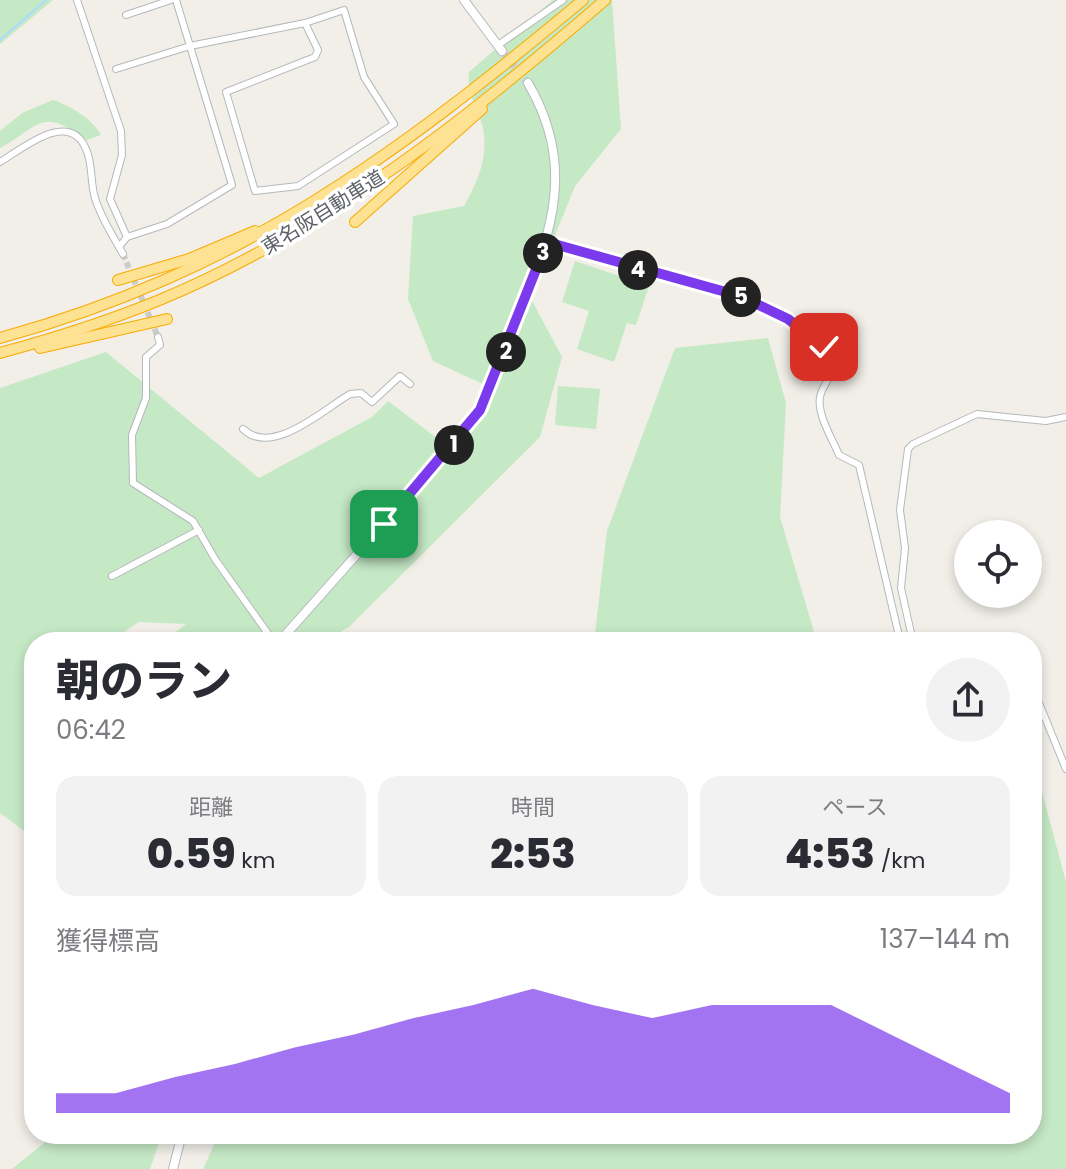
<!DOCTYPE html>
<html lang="ja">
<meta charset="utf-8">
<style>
:root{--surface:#fff;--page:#f2f2f3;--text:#2b2b33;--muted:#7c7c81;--accent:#7c3aed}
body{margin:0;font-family:Poppins,"Noto Sans JP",sans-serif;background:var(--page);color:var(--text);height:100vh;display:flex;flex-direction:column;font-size:30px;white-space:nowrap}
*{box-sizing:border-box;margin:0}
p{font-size:26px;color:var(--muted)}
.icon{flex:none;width:44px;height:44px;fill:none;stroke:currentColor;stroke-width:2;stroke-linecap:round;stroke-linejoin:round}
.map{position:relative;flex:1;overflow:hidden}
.details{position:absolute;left:24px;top:632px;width:1018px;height:512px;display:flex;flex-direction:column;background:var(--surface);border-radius:32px;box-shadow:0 4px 12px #0003}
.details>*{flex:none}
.controls{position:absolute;left:954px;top:520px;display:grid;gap:16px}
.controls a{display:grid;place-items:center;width:88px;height:88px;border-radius:50%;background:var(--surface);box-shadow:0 4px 12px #0003;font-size:40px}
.pin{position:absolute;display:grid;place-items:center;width:68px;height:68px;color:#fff;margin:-34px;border-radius:16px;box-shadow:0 4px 12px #0006}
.km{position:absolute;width:40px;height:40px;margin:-20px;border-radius:50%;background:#222;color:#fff;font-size:22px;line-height:40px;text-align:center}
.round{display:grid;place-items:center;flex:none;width:84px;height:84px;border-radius:42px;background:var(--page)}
.head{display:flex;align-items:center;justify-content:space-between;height:136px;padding:0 32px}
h1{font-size:44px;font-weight:800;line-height:60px}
.stats{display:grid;grid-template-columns:repeat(3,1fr);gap:12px;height:136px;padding:8px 32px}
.stats div{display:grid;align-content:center;border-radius:20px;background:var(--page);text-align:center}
.stats b{font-size:40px;font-weight:800}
.stats small{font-size:22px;font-weight:400}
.stats p{font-size:22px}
.chart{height:224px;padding:16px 32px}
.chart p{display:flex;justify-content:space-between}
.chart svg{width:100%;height:144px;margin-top:8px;fill:var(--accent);opacity:.7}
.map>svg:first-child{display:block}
</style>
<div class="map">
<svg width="1066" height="1169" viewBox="0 0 1066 1169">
<rect width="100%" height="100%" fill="#f1efe8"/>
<g fill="#c5e8c5">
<polygon points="0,0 53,0 0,44"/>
<path d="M 553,0 L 612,0 L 621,129 L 575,186 L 530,297 L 562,357 L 540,437 L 349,627 L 323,642 L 163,642 L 186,624 L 139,622 L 108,642 L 34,642 L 34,838 L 0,813 L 0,388 L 106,352 L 259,478 L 372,417 L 388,401 L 455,452 L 484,415 L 496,390 L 433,361 L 408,299 L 413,216 L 464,206 C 477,183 487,161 484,134 C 481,111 466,97 469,72 Z"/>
<path d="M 53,100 C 69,105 93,119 101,135 L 87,140 C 40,106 41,126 0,148 L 0,131 L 22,113 Z"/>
<polygon points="575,261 649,286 636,325 627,323 614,362 577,349 589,311 562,302"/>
<polygon points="768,338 786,403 780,517 817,642 594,642 607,531 675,348"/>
<polygon points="558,386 600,389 596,429 555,425"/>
<polygon points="372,636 539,642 361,642"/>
<polygon points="1032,754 1066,882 1066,1169 203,1169 219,1134 1032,1134"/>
<polygon points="55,1134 157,1134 160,1140 150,1169 12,1169"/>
</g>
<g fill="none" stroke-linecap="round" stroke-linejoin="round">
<polyline stroke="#aadaff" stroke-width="2" points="0,40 46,0"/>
<polyline stroke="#ccccc8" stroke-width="6" stroke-dasharray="6 3" stroke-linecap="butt" points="123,254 158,337"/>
<polyline stroke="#ccccc8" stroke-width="8" stroke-dasharray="8 4" stroke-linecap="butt" points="502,51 528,83"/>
<defs>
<g id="minor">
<polyline points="77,0 121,131 122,155 110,199 127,237"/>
<polyline points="126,15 171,0"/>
<polyline points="498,45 563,0"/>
<polyline points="116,69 190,46 176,0"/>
<path d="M 0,162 C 21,150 69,108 86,149 C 93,164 90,182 95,198 C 101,218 113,236 123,254"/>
<path d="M 547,242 C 586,254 624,267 664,278 C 707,290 821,309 832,363 C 834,376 822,385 820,397 C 817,415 832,438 839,455 L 859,465 L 899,636 L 909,642"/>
<polyline points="119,247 127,237 167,224 232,185 190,46 305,23 344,10 364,77 394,124 298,186 255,191 226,92 315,57 318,50 305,23"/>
<polyline points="158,337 160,345 146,357 146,398 132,435 133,483 193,521 215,559 274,642"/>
<path d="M 243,429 C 272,457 323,410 350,394 L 361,393 L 372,402 L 400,376 L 410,384"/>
<polyline points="112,576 199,530"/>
<polyline points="913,642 901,588 905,548 900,510 908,449 913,444 977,414 1046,421 1066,417"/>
<polyline points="1032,686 1066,769"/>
</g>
<g id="secondary">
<polyline points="464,0 502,51"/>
<path d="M 279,642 L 462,436 C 488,399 503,358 519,316 C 551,232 577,167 528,83"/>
<polyline points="173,1169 182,1134"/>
</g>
<g id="motorway">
<polyline points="355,222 482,109"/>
<polyline points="118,280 189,259 255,231"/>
<path d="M 0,338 C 240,272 396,156 583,0"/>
<polyline points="40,348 167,319"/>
<path d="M 0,353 C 55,338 109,321 162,299 C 327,230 471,116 605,0"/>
</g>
</defs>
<use href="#minor" stroke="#b5b8bc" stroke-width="8"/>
<use href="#secondary" stroke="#b6babf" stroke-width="10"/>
<use href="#motorway" stroke="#f9ab00" stroke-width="12"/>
<use href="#minor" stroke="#fff" stroke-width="6"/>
<use href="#secondary" stroke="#fff" stroke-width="8"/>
<use href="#motorway" stroke="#fde293" stroke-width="10"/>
</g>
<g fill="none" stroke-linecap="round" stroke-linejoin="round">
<defs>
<polyline id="route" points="384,524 480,410 547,242 740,296 788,319 824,347"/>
</defs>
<use href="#route" stroke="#fff" stroke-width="16"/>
<use href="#route" stroke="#7c3aed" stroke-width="10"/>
</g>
<g text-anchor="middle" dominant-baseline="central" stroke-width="7" stroke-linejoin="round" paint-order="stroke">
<g font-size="20" fill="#5f6368" stroke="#fff">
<text transform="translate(323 212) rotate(-32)">東名阪自動車道</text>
</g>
</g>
</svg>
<div class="controls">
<a><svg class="icon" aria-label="locate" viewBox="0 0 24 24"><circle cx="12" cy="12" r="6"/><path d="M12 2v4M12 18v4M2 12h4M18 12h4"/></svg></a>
</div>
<div class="pin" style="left:384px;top:524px;background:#1e9e55"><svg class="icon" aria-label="arrive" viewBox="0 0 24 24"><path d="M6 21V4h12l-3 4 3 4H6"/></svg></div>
<div class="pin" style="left:824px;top:347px;background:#d93025"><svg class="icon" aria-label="check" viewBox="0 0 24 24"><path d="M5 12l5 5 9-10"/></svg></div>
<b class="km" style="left:454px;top:445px">1</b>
<b class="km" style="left:506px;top:352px">2</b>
<b class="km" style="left:543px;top:253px">3</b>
<b class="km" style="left:638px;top:270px">4</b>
<b class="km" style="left:741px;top:297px">5</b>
<section class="details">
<div class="head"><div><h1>朝のラン</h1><p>06:42</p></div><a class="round"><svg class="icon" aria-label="share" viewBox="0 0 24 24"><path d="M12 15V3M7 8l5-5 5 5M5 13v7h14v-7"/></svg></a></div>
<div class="stats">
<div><p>距離</p><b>0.59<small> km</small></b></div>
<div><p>時間</p><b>2:53</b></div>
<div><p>ペース</p><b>4:53<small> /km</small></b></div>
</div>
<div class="chart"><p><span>獲得標高</span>137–144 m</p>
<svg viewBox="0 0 160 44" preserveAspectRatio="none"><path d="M0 44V38L10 38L20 33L30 29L40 24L50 20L60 15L70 11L80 6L90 11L100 15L110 11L120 11L130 11L140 20L150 29L160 38V44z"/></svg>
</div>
</section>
</div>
